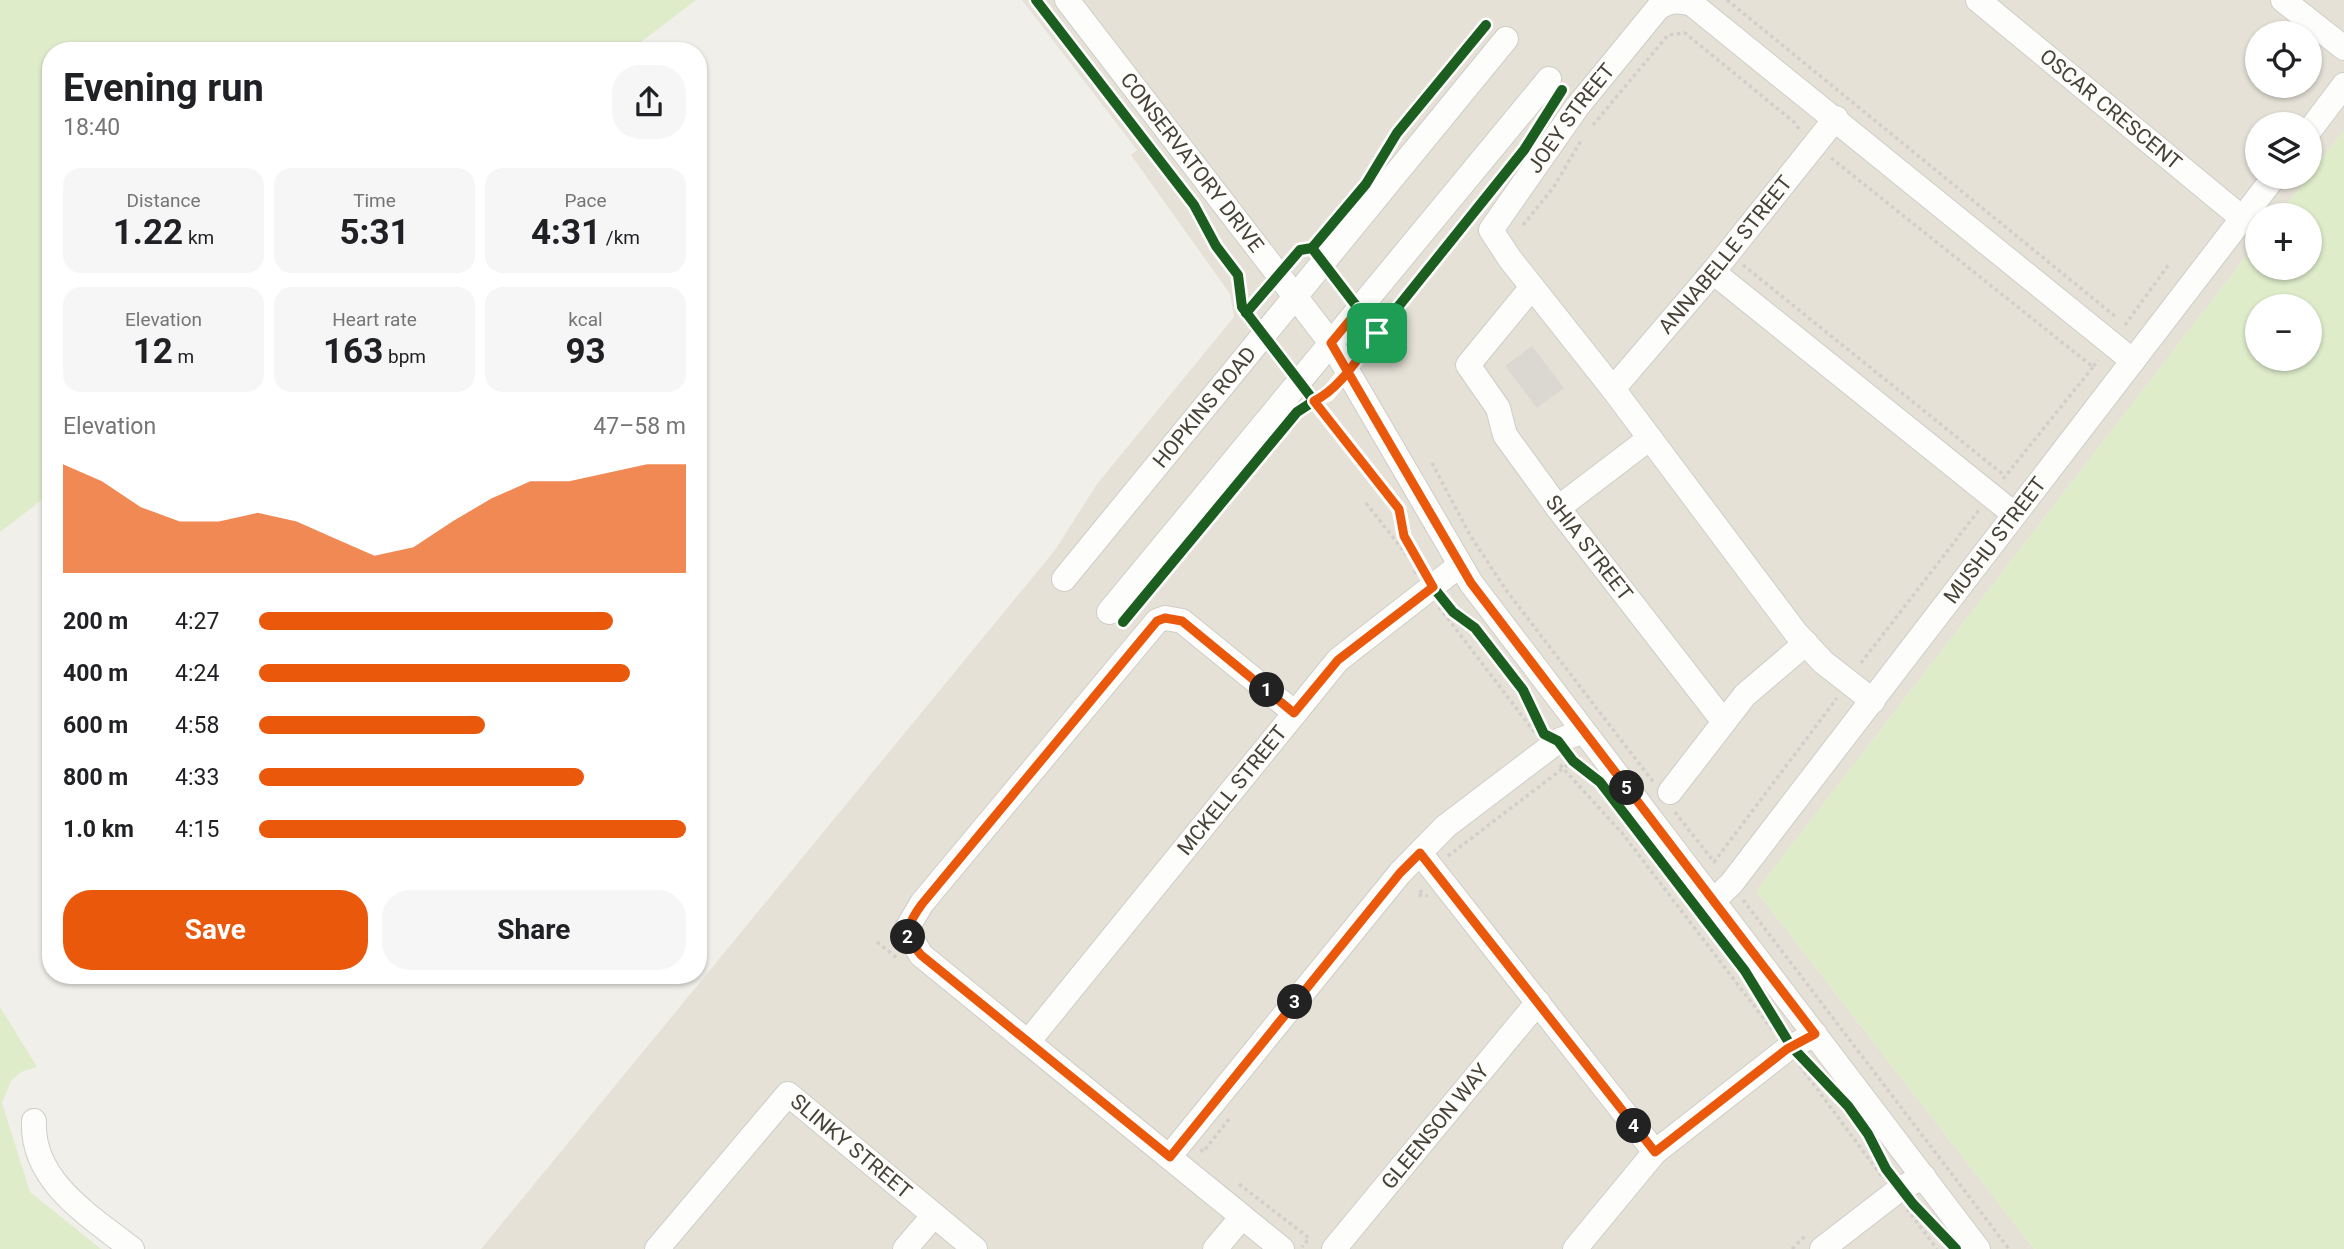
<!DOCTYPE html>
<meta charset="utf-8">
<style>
:root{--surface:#fff;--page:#f6f6f6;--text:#202124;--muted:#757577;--accent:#ea580c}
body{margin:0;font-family:Roboto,sans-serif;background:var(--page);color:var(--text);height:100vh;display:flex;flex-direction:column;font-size:26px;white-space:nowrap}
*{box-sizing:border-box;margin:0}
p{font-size:23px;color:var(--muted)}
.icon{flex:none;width:38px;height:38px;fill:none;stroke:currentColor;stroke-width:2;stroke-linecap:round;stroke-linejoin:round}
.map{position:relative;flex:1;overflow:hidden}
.details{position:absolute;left:42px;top:42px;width:665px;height:942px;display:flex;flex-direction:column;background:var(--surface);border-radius:28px;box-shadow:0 2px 5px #0004}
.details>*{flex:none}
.controls{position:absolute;left:2245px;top:21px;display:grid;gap:14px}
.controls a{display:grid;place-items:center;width:77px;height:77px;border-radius:50%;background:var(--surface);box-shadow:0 2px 5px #0004;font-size:35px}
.pin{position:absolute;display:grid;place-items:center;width:60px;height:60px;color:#fff;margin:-30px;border-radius:14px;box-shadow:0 4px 10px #0006}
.km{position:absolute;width:35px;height:35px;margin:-18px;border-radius:50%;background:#222;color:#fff;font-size:19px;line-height:35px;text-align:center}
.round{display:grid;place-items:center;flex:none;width:74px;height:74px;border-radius:28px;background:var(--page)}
.overview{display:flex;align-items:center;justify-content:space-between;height:119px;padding:0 21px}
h1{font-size:38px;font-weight:700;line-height:52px}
.stats{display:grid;grid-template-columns:repeat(3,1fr);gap:10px;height:119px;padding:7px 21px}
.stats div{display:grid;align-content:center;border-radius:18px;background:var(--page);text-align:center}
.stats b{font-size:35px;font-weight:700}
.stats small{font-size:19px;font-weight:400}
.stats p{font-size:19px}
.chart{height:196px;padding:14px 21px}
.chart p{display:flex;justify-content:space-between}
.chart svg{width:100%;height:126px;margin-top:7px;fill:var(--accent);opacity:.7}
.button{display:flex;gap:14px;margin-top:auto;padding:14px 21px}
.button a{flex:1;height:80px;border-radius:28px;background:var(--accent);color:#fff;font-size:28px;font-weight:700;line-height:80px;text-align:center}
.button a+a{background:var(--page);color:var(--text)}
ul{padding:0 21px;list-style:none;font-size:23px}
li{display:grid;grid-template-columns:112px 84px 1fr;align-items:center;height:52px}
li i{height:18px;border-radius:9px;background:var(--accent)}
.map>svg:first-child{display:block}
</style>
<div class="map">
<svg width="2344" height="1249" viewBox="0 0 2344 1249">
<rect width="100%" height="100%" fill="#f1efea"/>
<path fill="#e5e1d7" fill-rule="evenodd" d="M 1022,0 L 2344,0 L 2344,130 L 2310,174 L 2310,124 L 2258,124 L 2258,177 L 2308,177 L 2278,215 L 2258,215 L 2257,242 L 1756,891 L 2034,1249 L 481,1249 L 1055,550 L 1097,484 L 1234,317 L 1230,294 L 1131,155 L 1137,150 ZM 2258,33 L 2310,33 L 2310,86 L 2258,86 Z"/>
<g fill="#deecca" fill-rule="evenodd">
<polygon points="0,0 696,0 629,51 51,51 51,493 0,532"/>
<path d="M 2344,130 L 2344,1249 L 2034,1249 L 1756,891 L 2257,242 L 2258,268 L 2310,268 L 2310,215 L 2278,215 ZM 2258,306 L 2310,306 L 2310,359 L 2258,359 Z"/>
<polygon points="0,1007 37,1067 21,1072 11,1081 2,1103 30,1192 101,1249 0,1249"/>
</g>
<polygon fill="#dbd8d2" points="1532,346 1564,388 1537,408 1505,366"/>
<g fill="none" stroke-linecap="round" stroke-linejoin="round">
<defs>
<g id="minor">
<path id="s1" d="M 1067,0 L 1331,343 L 1471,583 L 1978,1249"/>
<path id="s2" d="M 1978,0 L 2242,218"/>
<polyline points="2283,0 2344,48"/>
<polyline points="2310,130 2344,85"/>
<polyline points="1713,272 2014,514"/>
<path id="s3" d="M 1532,287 L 1468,365 L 1498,408 L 1505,435 L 1558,508 L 1724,722"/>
<path id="s4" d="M 1613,389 L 1713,272 L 1836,118"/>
<polyline points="1558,508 1650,438"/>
<path id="s5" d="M 1064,579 L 1506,39"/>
<polyline points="1109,612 1549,79"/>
<path id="s6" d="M 1873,701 L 1823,662 L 1796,633 L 1613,389 L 1510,259 L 1491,230 L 1577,107 L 1658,8 C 1670,0 1679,0 1692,4 L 2133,361"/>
<polyline points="1670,792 1745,695 1806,643"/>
<polyline points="1420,853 1655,1152"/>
<path id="s7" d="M 1713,901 L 1731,884 L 2274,177"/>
<path id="s8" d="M 1028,1042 L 1338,660 L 1460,565"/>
<path d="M 34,1121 C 31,1181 90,1216 132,1249"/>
<polyline points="1169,1157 1400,873 1446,826 1558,741 1583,731"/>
<path id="s9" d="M 657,1249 L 788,1094 L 975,1249"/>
<polyline points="905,1249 934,1215"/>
<polyline points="1215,1249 1242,1217"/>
<polyline points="1282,1249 921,955 906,930 922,903 1157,621 1165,618 1182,621 1295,713"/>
<path id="s10" d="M 1334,1249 L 1538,1002"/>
<polyline points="1575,1249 1655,1152 1787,1049 1815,1034"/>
<polyline points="1822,1249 1901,1188 1924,1177"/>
</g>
</defs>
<use href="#minor" stroke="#cfcdc7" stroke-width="26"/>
<g stroke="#d2cfcb" stroke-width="3.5" stroke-dasharray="3.5 3.5" stroke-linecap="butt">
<polyline points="1727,0 2116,317"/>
<polyline points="1593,125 1668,35 1685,33 1795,123 1801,132"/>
<polyline points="1831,158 2093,367 2098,360"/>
<polyline points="1523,225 1553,188 1582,139"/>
<polyline points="1743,265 2005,476"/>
<polyline points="2125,325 2169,264"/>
<polyline points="1432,463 1470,535 1506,590 1654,783"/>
<polyline points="2003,479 2093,367"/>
<polyline points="1366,503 1414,564 1416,575"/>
<polyline points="1439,607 1536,734"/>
<polyline points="1861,663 1979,510"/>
<polyline points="1560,765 1622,833 1774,1032"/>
<polyline points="1675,812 1714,862 1837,698"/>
<polyline points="1448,856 1578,757"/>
<polyline points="1422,890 1418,895 1428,896"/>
<polyline points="1743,900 2009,1249"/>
<polyline points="877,942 897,958"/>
<polyline points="1800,1066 1883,1178"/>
<polyline points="1201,1149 1203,1152 1229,1119"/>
<polyline points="1239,1184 1309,1238 1302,1247"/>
<polyline points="1907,1209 1937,1249"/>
<polyline points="1792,1249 1805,1236"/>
</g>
<use href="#minor" stroke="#fdfdfc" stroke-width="24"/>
<defs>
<g id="cycleway">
<polyline points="1036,0 1194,205 1216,246 1238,275 1242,307 1314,401 1328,394 1524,150 1562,90"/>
<polyline points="1312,248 1366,184 1397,133 1486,25"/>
<polyline points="1246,313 1300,250 1312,248 1377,333"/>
<polyline points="1123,622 1297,412 1314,401 1399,509 1404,536 1433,587 1453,612 1475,628 1523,690 1544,734 1558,741 1573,761 1600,782 1745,971 1791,1046 1848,1106 1868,1134 1886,1169 1913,1204 1956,1249"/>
</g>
</defs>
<use href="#cycleway" stroke="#fff" stroke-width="15"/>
<use href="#cycleway" stroke="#1b5e20" stroke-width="10"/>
</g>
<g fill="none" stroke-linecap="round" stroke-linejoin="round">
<defs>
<path id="route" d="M 1377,333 C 1359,356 1341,388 1314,401 L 1399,509 L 1404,536 L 1433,587 L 1338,660 L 1294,713 L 1182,621 L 1165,618 L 1157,621 L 922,904 C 907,924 903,935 921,955 L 1170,1157 L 1400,873 L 1420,853 L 1655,1152 L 1787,1049 L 1815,1034 L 1471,583 L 1331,343 L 1359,309 L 1377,333"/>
</defs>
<use href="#route" stroke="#fff" stroke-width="14"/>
<use href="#route" stroke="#ea580c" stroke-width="9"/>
</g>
<g text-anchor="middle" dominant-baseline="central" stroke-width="5" stroke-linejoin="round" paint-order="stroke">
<g font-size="21" fill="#474136" stroke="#fff">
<text stroke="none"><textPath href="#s2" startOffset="172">OSCAR CRESCENT</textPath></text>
<text stroke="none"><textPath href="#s6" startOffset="746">JOEY STREET</textPath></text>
<text stroke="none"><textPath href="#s1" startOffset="205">CONSERVATORY DRIVE</textPath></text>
<text stroke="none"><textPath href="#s4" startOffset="175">ANNABELLE STREET</textPath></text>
<text stroke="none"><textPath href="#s5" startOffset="222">HOPKINS ROAD</textPath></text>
<text stroke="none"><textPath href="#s7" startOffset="458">MUSHU STREET</textPath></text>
<text stroke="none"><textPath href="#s3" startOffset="322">SHIA STREET</textPath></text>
<text stroke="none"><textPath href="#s8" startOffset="324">MCKELL STREET</textPath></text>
<text stroke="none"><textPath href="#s10" startOffset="159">GLEENSON WAY</textPath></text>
<text stroke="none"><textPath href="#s9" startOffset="285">SLINKY STREET</textPath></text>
</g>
</g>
</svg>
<div class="controls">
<a><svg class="icon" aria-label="locate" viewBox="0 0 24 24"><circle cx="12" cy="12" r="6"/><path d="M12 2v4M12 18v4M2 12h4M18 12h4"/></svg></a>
<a><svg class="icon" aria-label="layers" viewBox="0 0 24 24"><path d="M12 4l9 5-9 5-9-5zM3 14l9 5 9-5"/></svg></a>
<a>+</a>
<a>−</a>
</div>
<div class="pin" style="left:1377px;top:333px;background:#1e9e55"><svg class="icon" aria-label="arrive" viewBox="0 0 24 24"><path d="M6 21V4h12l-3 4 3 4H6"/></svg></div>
<b class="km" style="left:1267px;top:690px">1</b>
<b class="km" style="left:908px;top:937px">2</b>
<b class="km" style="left:1295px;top:1002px">3</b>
<b class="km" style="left:1634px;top:1126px">4</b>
<b class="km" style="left:1627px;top:788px">5</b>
<section class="details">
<div class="overview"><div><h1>Evening run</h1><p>18:40</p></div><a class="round"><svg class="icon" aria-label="share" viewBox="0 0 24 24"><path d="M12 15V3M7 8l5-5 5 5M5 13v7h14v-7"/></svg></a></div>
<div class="stats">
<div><p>Distance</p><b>1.22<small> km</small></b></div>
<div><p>Time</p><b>5:31</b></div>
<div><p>Pace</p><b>4:31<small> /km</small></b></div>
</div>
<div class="stats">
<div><p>Elevation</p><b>12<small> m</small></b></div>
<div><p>Heart rate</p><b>163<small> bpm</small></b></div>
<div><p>kcal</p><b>93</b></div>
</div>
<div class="chart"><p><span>Elevation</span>47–58 m</p>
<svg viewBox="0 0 160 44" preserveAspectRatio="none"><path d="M0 44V6L10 12L20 21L30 26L40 26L50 23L60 26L70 32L80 38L90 35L100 26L110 18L120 12L130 12L140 9L150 6L160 6V44z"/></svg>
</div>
<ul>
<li><b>200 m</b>4:27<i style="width:83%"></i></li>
<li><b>400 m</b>4:24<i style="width:87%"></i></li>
<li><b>600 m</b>4:58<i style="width:53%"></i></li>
<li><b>800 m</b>4:33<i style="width:76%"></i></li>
<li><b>1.0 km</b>4:15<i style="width:100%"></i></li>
</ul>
<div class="button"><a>Save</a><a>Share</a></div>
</section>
</div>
